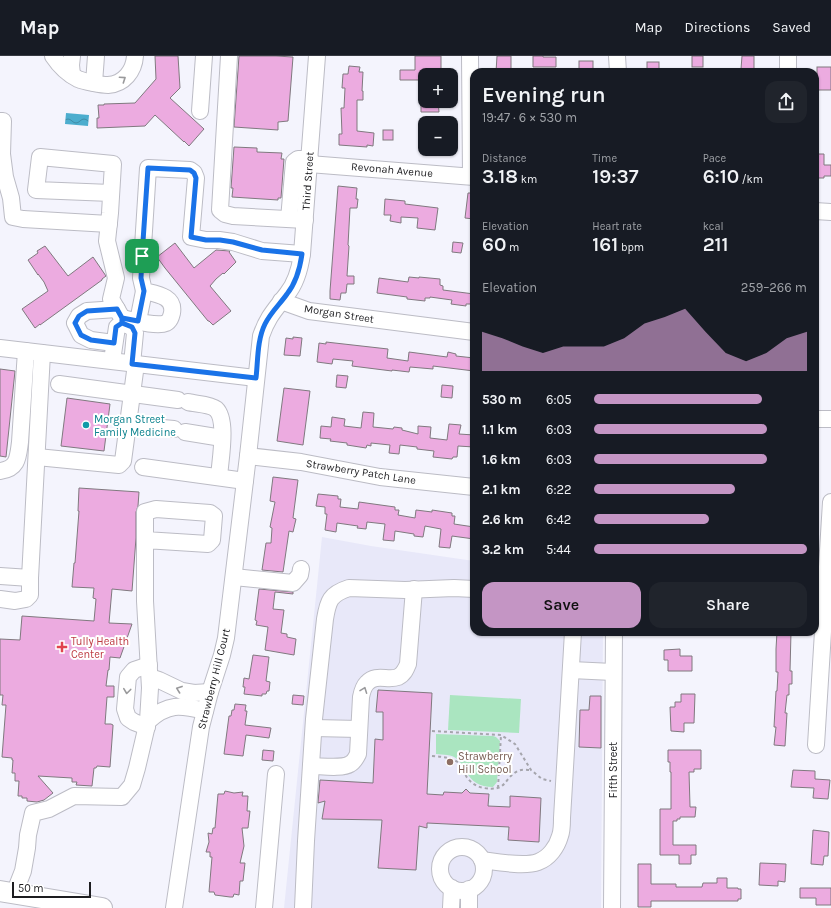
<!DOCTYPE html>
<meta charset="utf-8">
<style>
:root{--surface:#171b24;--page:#20242c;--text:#f1f3f6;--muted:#9ea1a6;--line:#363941;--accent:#c495c4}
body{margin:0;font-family:Karla,sans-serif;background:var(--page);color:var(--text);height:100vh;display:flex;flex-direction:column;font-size:15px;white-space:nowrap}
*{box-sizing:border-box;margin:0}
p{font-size:13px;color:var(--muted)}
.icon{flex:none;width:22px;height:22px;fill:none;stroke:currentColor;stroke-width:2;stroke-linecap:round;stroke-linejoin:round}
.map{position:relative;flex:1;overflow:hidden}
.side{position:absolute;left:470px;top:12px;width:349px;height:568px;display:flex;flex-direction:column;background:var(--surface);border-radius:12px;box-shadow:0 1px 3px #0004}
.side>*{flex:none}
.controls{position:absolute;left:418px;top:12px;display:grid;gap:8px}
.controls a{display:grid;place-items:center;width:40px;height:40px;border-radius:8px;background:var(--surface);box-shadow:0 1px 3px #0004;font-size:20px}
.scale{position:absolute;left:12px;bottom:10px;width:79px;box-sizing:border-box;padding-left:4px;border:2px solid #1d1d20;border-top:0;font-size:11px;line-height:14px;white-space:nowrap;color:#1d1d20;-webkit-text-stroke:3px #fff;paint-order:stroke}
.pin{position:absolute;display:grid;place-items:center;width:34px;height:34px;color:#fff;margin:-17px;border-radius:8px;box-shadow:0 2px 6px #0006}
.round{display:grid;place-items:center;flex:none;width:42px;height:42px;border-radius:12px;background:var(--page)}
.headline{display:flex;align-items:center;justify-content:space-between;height:68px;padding:0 12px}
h1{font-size:22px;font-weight:600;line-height:30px}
.figures{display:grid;grid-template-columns:repeat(3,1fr);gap:6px;height:68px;padding:4px 12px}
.figures div{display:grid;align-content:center}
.figures b{font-size:20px;font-weight:600}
.figures small{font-size:11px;font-weight:400}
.figures p{font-size:11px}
.chart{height:112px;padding:8px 12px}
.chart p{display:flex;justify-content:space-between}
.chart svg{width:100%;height:72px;margin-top:4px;fill:var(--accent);opacity:.7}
.action{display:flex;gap:8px;margin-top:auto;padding:8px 12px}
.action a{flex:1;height:46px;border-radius:12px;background:var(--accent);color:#111;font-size:16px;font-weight:600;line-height:46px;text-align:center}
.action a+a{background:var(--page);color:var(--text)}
ul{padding:0 12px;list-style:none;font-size:13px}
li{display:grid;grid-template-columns:64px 48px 1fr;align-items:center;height:30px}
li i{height:10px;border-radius:5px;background:var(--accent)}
header{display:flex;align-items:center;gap:24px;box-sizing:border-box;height:56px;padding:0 20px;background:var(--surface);border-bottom:1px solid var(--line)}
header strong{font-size:19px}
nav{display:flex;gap:22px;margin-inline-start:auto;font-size:14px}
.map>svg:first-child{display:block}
</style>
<header>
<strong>Map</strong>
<nav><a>Map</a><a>Directions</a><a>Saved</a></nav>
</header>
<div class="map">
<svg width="831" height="852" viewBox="0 0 831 852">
<defs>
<pattern id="water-waves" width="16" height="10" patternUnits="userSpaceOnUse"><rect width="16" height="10" fill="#4cadce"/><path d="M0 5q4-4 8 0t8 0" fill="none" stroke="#3f8ca7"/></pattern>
</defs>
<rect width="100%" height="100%" fill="#f4f4fd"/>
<polygon fill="#e8e8f9" points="322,481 371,490 474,505 474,576 603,576 601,852 284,852"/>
<g fill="#aae5c0">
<polygon points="450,639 521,643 519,677 448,674"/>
<path d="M 436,678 L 493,680 L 496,681 L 500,685 L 497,726 L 493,731 C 479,731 472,726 465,714 C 462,710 461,706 457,703 C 452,698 443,699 436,698 Z"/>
</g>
<polygon fill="url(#water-waves)" points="66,57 89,59 88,70 65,68"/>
<g fill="#ecabe0" stroke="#80797f">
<polygon points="155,0 178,0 180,32 170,42 204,73 189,90 184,85 184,86 155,59 145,70 97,72 97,62 99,62 98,49 104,49 104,48 135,47 156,23"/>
<polygon points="239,0 276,0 293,1 288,65 278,66 278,74 234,71"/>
<polygon points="415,0 441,0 441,19 425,19 425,24 400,24 400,14 415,14"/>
<polygon points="497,0 511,0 511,16 496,16"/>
<polygon points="533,0 543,0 543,1 556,1 556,11 533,11"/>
<rect x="692" y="0" width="11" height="11"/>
<polygon points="742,0 754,0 754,14 741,13"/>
<rect x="579" y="5" width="14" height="11"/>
<rect x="647" y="6" width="12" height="10"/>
<polygon points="349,10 360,11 359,16 363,16 362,35 363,35 363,44 357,44 357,75 374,77 373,90 367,89 367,91 339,89 339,78 342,78 341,52 344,52 345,32 342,32 343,18 348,18"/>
<rect x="817" y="11" width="14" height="23"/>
<polygon points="421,45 438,45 439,56 421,56"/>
<rect x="383" y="74" width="10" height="10"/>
<polygon points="234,91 257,92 257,96 282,97 281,103 284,103 281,142 278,142 278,144 232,141 233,132 231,132"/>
<polygon points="816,98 824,98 824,109 831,109 831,120 824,120 824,122 816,122"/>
<polygon points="338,130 357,132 356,143 358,143 357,152 350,152 348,189 349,190 347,220 354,220 354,228 347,228 346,237 341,237 340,244 330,243 330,235"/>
<polygon points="468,137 474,137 474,163 465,162"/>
<polygon points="385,143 405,145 405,148 438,152 435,174 417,172 418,162 401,161 401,167 390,165 391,159 384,159"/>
<polygon points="453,186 463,187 461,197 452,196"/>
<polygon points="175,187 194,212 216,194 230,195 229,196 236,206 224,218 223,217 216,223 210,230 231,255 213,269 209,265 208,265 165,212 157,201"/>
<polygon points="45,190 68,220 93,201 106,220 102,223 102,224 40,269 40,268 35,272 22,253 48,235 44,226 38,218 38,219 28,204 38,197 37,195"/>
<polygon points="409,221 419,222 419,221 440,223 440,229 443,230 443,234 474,238 474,248 466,248 466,250 451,248 452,244 430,241 430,242 425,242 425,245 407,243 407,241 377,237 379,222 408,226"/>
<polygon points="293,281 302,282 300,300 284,299 286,282 293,283"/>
<polygon points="326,286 388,293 387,302 408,305 409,296 447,301 448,296 456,298 456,300 474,302 474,315 433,310 433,313 410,311 409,316 392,314 392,315 352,310 353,305 333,303 332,308 317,306 319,287 326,288"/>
<polygon points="0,313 15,315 6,401 0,400"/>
<polygon points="337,319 348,320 346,332 336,331"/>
<polygon points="442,329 453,330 452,342 441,341"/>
<polygon points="284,332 310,335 303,389 277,385"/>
<polygon points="67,342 110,348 104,395 61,390"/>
<polygon points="363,356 374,357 373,371 393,373 394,371 402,372 402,374 418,378 418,370 431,371 430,382 447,384 449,368 461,369 459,378 474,379 474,391 458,390 457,401 453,401 452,403 433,401 434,395 417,393 417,391 400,389 399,398 389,397 390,389 371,387 371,390 367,389 366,392 347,389 347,387 330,385 331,383 320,382 321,370 331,371 332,361 345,363 344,370 361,372"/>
<polygon points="273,421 298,424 293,462 296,463 293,476 289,475 283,516 262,514 266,487 271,487 272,472 270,471 275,446 270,445"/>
<polygon points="79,432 139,436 138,450 136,456 136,482 132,535 112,533 109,567 132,568 120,602 110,601 109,614 108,614 106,630 114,630 114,641 107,641 105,668 111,668 113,669 113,670 110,711 97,710 96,712 94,712 92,730 76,729 77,726 72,726 72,722 38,720 53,737 44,744 37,746 27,745 27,742 22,742 22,740 18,740 19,725 15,725 15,717 12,717 13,704 12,704 12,702 2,701 6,649 2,649 3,639 0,639 0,583 20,584 22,560 94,565 96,543 93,542 94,532 72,531 74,507 75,507 79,455 78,455"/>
<polygon points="318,438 338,440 338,443 341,443 340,451 358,453 359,446 395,451 395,454 399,454 398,459 415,462 416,454 432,456 432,454 452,457 452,460 455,460 454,468 474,471 474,483 452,480 450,492 439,491 441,473 425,470 423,481 414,480 414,478 395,475 394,485 383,484 385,468 367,466 366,473 357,472 358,470 337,467 336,476 325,474 327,458 325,458 325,451 316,450"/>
<polygon points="259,533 293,536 293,538 275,536 273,553 284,554 281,577 287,578 287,581 296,583 294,599 265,594 268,571 256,569 257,565 255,564"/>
<polygon points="777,576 791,576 790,615 792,615 792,628 789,628 789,639 787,639 785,657 787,657 785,690 774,689 776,671 774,671 776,635 777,635 778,616 776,616 776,593"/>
<polygon points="680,593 680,600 692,600 692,615 668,615 668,604 664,604 664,594"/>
<polygon points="253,599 269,601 266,625 270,626 269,635 267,635 266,638 262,638 262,640 244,638 245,631 243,631 244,622 249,623"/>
<polygon points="378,634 432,637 427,738 443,739 444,736 462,737 466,733 470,737 489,738 488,750 510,751 510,740 541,742 539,786 508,784 509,771 427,767 427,772 419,770 416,814 378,812 382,764 322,763 325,745 318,747 320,724 373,727 375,683 383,684 383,656 376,656"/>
<polygon points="681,638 695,638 694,667 684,667 684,676 671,675 670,651 675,651 675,646 681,646"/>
<polygon points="293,639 304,640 303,649 292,648"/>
<polygon points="590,640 601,640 601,692 579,691 580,654 589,654"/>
<polygon points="235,648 246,649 245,655 247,655 245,669 271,672 269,682 246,679 243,700 224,698 229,660 231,660 232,654 234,654"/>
<polygon points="263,694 274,695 273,705 262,704"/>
<polygon points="668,694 701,694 701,713 694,713 694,716 689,716 690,750 690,751 696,751 695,761 680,761 680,763 677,763 677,765 673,765 673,789 696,789 696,799 691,799 691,808 679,808 679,799 660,799 660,753 671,753 671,716 670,716 670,706 668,706"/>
<polygon points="793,714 815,715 815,723 830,724 828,743 813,742 814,732 791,731"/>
<polygon points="225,735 234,737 243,736 242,740 248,740 247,755 250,755 248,772 242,772 244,790 240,807 245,807 243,825 240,825 239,839 234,838 233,841 230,841 215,839 214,836 209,836 212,801 210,801 210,796 206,796 209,786 208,777 212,778 213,772 215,772 218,738 224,738"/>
<polygon points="813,774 829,776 828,800 824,800 823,809 811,808"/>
<polygon points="760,807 786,808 785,826 778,825 778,830 759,829"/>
<polygon points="638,808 651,808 651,828 676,828 676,831 702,831 703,827 717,827 717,822 727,822 727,832 738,832 738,833 741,833 741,843 738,843 738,845 651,845 651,851 638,851"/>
<polygon points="800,832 831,832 831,849 816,849 816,842 800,842"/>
</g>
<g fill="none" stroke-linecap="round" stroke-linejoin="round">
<defs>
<g id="minor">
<path d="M 53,0 C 59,9 68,18 78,23 C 83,25 88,26 93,27 C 98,28 103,29 108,29 C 124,28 134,15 135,0"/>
<polyline points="72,0 71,9 72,19"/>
<polyline points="229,0 220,154 225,158 233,160 305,164"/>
<polyline points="470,0 471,120"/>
<polyline points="617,0 618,16"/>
<polyline points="788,16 788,0"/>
<polyline points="94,27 96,0"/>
<polyline points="200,55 204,0"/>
<polyline points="0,65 3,65 2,98 5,121 11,142 13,161 23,163 109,168"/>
<polyline points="309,108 474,121"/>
<polyline points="111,137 36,134 40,101 113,108 110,157 107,185 116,222 111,243 122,262"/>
<polyline points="815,155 831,156"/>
<polyline points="289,163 294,106 298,103 310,103"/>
<polyline points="281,245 309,255 474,276"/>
<polyline points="138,265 144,235"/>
<path d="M 122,267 L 122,262 C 132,264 157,271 166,267 C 170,265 171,261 172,257 C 175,240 156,238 144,235 L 141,222 L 148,112 L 190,114 L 194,117 L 196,122 L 191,181 L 206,184 L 219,184 L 233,186 L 262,195 L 302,198"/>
<polyline points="114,287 91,284 81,279 75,267 79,260 87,255 117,253"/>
<polyline points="0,292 256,322"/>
<polyline points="113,298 117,271 122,267 132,271 135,277 132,308"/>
<polyline points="59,328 178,344"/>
<path d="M 188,346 C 195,348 210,348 216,353 C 228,364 220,405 219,421"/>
<polyline points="815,363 831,363"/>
<polyline points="128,369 174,373"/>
<polyline points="185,376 222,382"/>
<polyline points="248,400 301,406 380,421 474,431"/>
<polyline points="37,401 119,409 123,405 136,308"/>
<polyline points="143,411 245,425"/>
<path d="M 0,415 C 18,413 18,401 20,386 L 26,295"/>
<polyline points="0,520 30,522 42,297"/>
<polyline points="234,521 293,527 300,519 301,513"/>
<polyline points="0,543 15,545 26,543 30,539 30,522"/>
<polyline points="571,614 613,616"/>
<polyline points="150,621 159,624 182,635 194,637 210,636"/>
<path d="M 148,665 C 168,647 180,649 205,655"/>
<polyline points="147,671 134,666 128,662 125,653 128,621 134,614 149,609"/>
<polyline points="314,672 359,673"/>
<polyline points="816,689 831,446"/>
<path d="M 311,710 C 321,710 342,713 350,708 C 354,706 356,702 358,698 L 361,641 C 362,636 363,631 367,627 C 376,617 388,625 398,621 C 404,618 406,613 408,608 L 414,533"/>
<circle cx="462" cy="813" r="22"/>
<path d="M 482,804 C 497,806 524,811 538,806 C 549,802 557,791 560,780 C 562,775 562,768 562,762 L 573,576"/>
<polyline points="14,838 23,815 27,792 28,779 33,757 49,753 74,740 122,741 132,729 137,712 148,665 150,632 145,545 145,456 156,453 210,457 214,460 212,484 208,488 145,484"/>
<path d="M 174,852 L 201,671 L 210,636 L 222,599 L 226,582 L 248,400 L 261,280 C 268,260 275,254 287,238 C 296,227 300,212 302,198 L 317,0"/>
<polyline points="264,852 276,718"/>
<path d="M 303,852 L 306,785 L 314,663 L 325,563 C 328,545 330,538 349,532 L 405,534 L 454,532 L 474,533"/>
<polyline points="451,852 452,832"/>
<polyline points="469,852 469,833"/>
<polyline points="612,852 614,576"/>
</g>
<polyline id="major" points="0,835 102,852"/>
</defs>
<use href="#minor" stroke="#bcbcc5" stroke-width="18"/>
<use href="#major" stroke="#bcbcc5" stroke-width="22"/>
<g stroke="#a5a5ac" stroke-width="2" stroke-dasharray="3 3" stroke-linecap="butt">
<polyline points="432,675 501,679 515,688 531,714 542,723 551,725"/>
<path d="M 432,700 C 442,701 451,701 459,707 C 462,710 463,714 465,718 C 468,725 476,731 484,732 C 508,736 503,722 518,715 C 522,713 527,714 531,714"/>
<polyline points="498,732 501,679"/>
</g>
<use href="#minor" stroke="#fff" stroke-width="16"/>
<use href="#major" stroke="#fff" stroke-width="20"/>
</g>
<defs><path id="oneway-chevron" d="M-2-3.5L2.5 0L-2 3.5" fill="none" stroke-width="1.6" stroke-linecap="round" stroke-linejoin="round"/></defs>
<g stroke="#99999b">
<use href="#oneway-chevron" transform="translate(123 23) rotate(-34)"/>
<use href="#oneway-chevron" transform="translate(179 633) rotate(-160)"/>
<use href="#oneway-chevron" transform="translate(364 634) rotate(-69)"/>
<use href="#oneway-chevron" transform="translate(127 635) rotate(97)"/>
</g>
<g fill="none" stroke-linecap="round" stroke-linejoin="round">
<defs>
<path id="route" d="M 142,200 L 141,222 L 144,235 L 138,265 L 122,262 L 122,267 L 116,271 L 114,287 L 91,284 L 81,279 L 75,267 L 79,260 L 87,255 L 117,253 L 122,262 L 122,267 L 132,271 L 135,277 L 132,308 L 256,322 C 258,305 257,284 265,268 C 271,256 280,248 287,238 C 296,227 300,212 302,198 L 262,194 L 233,186 L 220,184 L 206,184 L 191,181 L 196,122 L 194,117 L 190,114 L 148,112 L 142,200"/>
</defs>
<use href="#route" stroke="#fff" stroke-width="8"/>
<use href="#route" stroke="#1a73e8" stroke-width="5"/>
</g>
<circle fill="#0f9aa8" stroke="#fff" stroke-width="1.5" cx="86" cy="369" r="4"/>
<path fill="#e0444e" stroke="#fff" stroke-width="1.5" d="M60 585h4v4h4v4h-4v4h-4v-4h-4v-4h4z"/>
<circle fill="#8d6e63" stroke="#fff" stroke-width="1.5" cx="450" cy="706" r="4"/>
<g text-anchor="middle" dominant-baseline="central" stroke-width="4" stroke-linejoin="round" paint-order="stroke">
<g font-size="11" fill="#1d1d20" stroke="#fff">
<text transform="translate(392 114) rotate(5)">Revonah Avenue</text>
<text transform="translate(308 125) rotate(-86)">Third Street</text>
<text transform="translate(339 258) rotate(9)">Morgan Street</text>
<text transform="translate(361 416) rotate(9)">Strawberry Patch Lane</text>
<text transform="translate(214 623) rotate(-76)">Strawberry Hill Court</text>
<text transform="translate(613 714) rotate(-90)">Fifth Street</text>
</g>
<g font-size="11" fill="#0d838f" stroke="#fff" text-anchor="start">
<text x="94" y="363">Morgan Street<tspan x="94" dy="13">Family Medicine</tspan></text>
</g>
<g font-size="11" fill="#be3a42" stroke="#fff" text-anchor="start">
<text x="71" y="585">Tully Health<tspan x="71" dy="13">Center</tspan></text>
</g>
<g font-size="11" fill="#785e54" stroke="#fff" text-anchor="start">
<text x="458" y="700">Strawberry<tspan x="458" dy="13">Hill School</tspan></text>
</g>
</g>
</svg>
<div class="controls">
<a>+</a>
<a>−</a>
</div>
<div class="scale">50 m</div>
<div class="pin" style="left:142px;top:200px;background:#1e9e55"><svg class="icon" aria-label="arrive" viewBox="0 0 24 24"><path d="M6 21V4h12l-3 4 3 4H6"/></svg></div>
<section class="side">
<div class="headline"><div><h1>Evening run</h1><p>19:47 · 6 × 530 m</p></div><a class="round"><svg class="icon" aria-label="share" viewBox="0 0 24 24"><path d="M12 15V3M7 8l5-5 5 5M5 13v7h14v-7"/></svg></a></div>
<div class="figures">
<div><p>Distance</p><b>3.18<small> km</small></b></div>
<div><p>Time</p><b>19:37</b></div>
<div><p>Pace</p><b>6:10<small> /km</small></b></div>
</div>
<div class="figures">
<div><p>Elevation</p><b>60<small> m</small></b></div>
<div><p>Heart rate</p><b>161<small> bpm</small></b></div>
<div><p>kcal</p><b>211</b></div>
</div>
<div class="chart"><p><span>Elevation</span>259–266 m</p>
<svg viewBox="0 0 160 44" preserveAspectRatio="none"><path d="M0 44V20L10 24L20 29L30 33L40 29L50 29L60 29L70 24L80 15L90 11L100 6L110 20L120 33L130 38L140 33L150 24L160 20V44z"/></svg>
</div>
<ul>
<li><b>530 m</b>6:05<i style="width:79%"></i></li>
<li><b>1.1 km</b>6:03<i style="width:81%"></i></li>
<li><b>1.6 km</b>6:03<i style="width:81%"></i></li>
<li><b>2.1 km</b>6:22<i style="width:66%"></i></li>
<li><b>2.6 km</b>6:42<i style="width:54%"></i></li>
<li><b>3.2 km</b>5:44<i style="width:100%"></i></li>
</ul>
<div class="action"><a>Save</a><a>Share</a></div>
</section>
</div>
